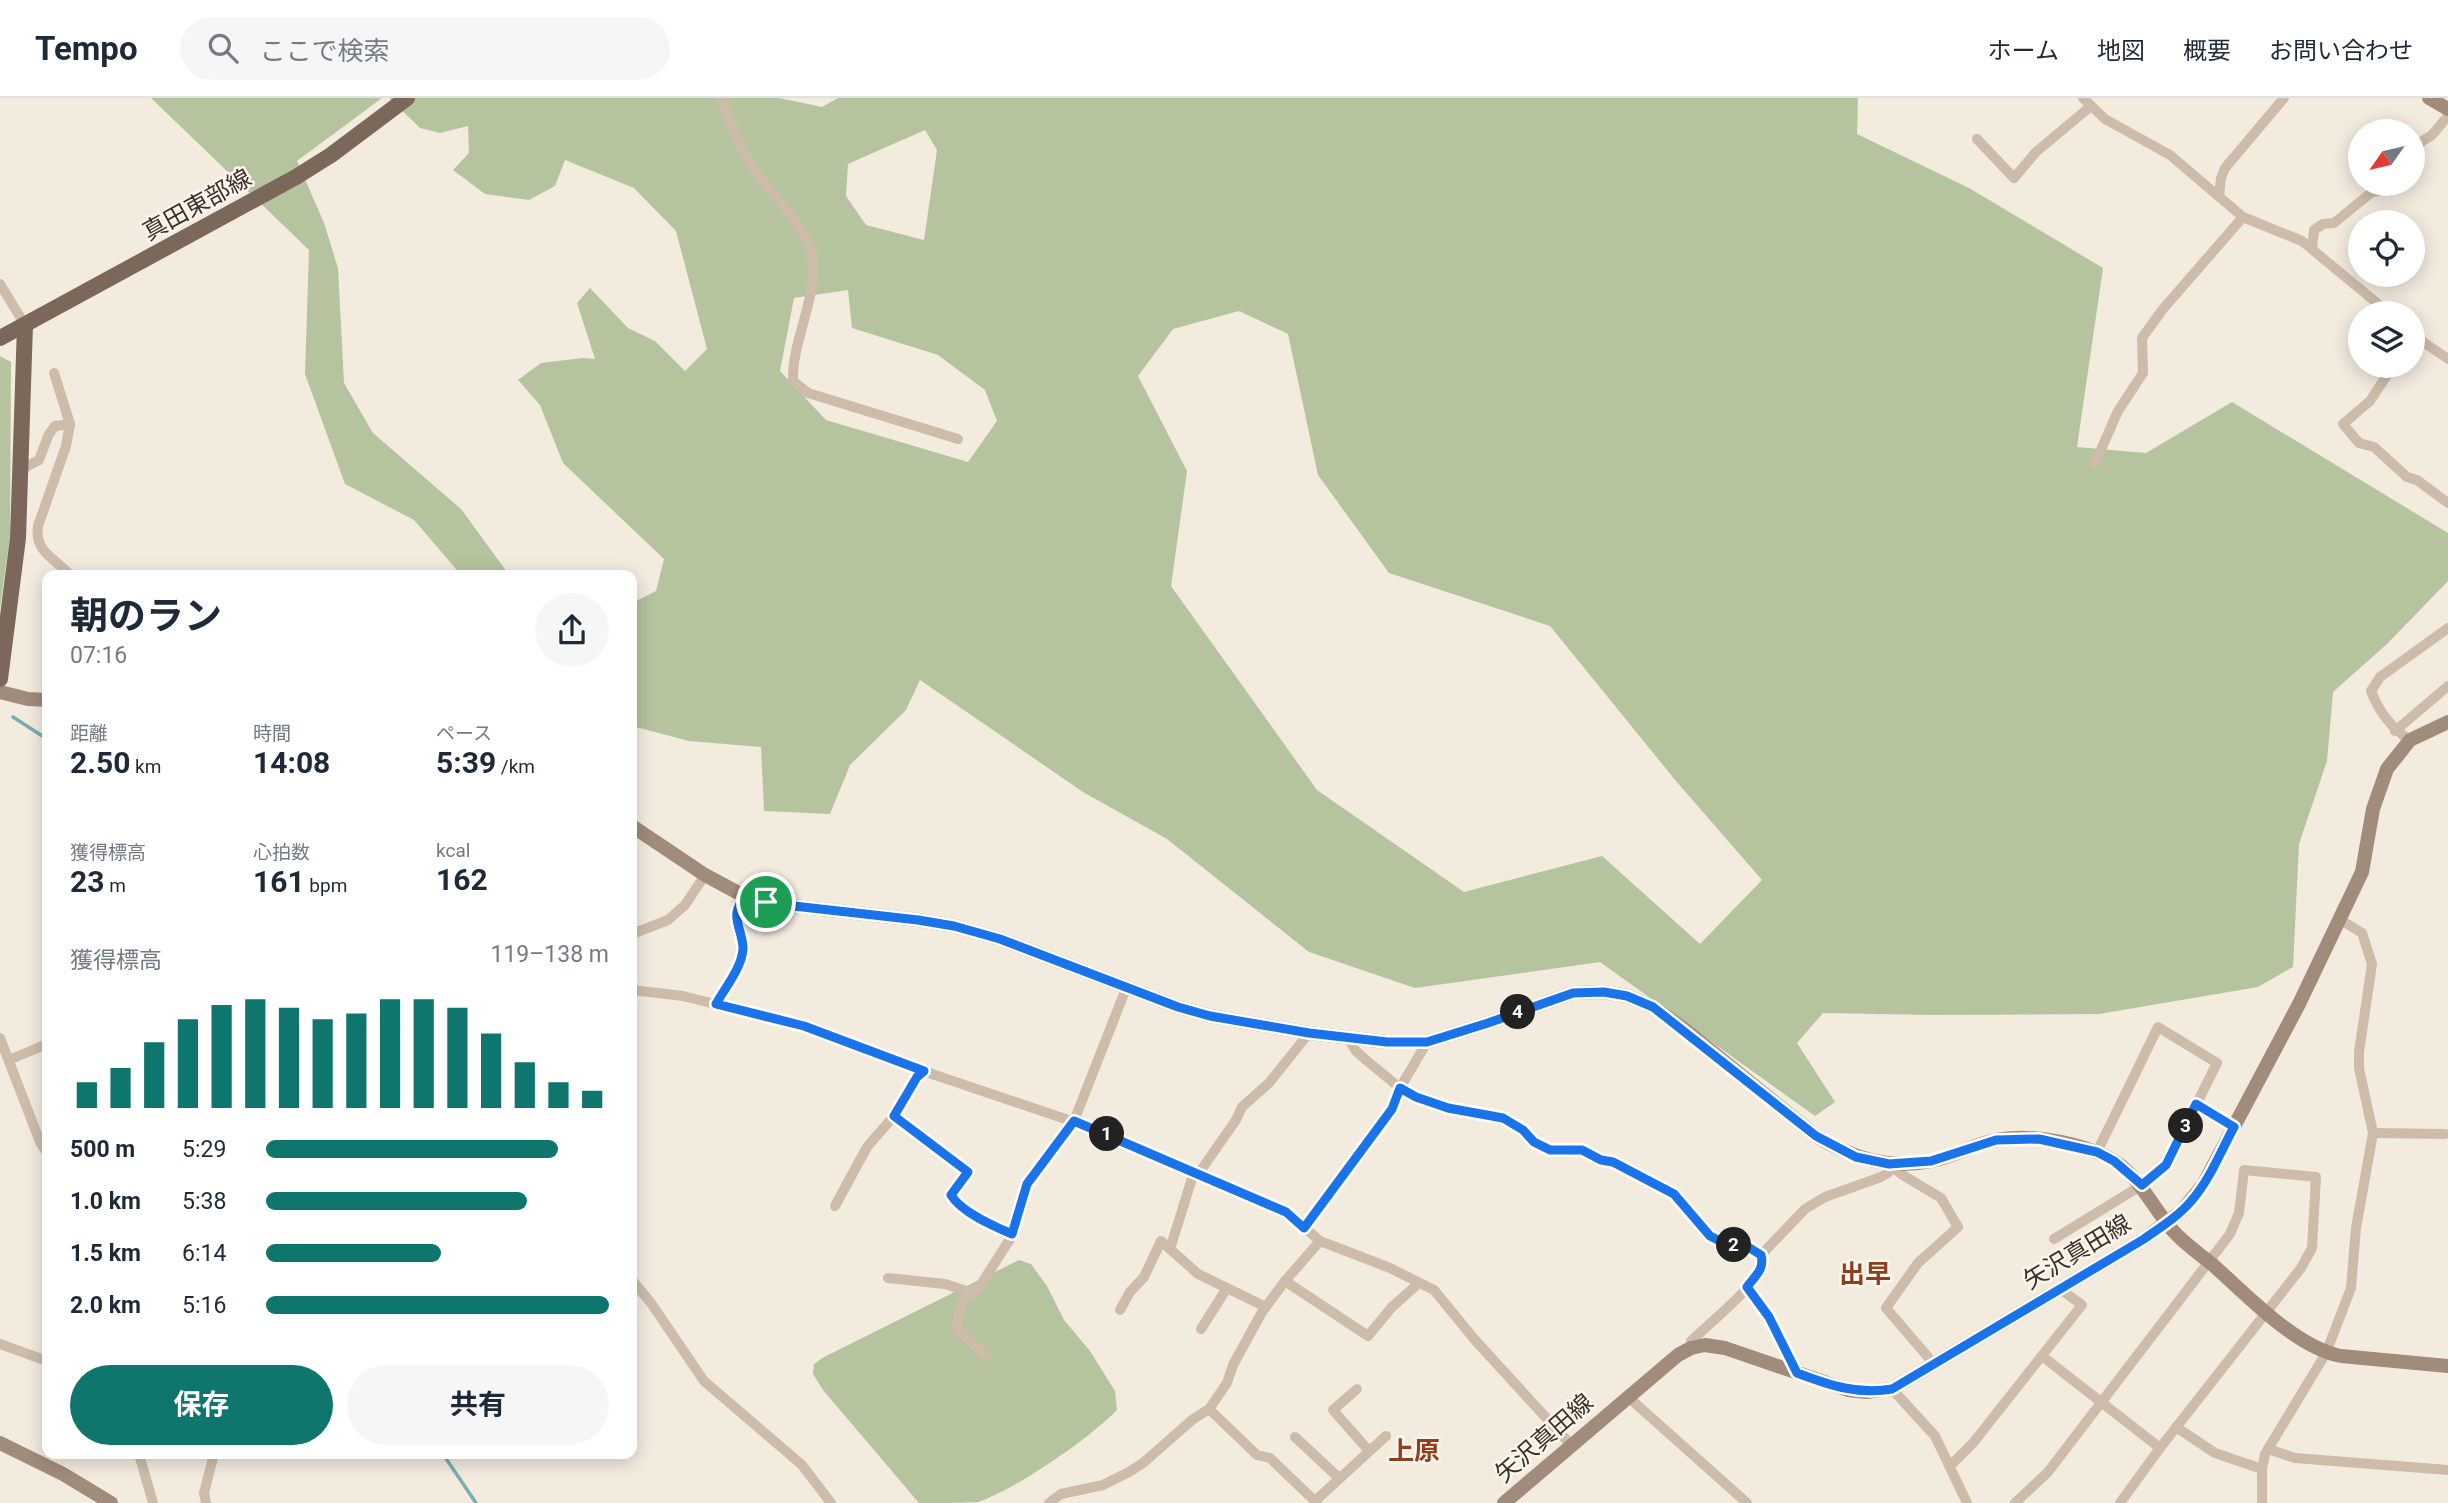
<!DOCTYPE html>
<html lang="ja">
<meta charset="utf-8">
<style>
:root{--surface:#fff;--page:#f6f6f7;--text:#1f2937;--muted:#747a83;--line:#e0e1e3;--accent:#0f766e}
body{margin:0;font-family:Roboto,"Noto Sans JP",sans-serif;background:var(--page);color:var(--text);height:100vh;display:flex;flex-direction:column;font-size:26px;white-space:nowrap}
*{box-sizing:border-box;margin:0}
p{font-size:23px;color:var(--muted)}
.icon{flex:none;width:38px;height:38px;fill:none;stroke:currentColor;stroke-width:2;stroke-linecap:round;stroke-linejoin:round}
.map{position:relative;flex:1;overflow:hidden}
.drawer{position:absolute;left:42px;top:472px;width:595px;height:889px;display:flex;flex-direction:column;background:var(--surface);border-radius:14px;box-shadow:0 4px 18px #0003}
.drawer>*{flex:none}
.needle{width:46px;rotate:236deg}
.tools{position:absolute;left:2348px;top:21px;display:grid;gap:14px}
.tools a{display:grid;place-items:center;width:77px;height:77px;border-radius:50%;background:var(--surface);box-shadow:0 4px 18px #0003;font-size:35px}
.pin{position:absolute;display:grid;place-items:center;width:60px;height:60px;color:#fff;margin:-30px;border:4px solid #fff;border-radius:50%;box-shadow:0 2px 7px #0007}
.km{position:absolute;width:35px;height:35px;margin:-18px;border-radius:50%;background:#222;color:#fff;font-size:19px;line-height:35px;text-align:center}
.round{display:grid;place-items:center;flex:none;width:74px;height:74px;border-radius:37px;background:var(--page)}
.summary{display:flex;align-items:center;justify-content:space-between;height:119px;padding:0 28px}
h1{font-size:38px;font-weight:700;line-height:52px}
.metrics{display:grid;grid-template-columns:repeat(3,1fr);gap:10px;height:119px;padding:7px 28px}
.metrics div{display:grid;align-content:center}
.metrics b{font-size:30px;font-weight:700}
.metrics small{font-size:19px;font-weight:400}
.metrics p{font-size:19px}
.chart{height:196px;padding:14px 28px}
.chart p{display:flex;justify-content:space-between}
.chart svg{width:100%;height:126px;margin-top:7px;stroke:var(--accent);stroke-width:6}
.button{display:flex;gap:14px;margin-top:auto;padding:14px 28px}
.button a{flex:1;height:80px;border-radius:42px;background:var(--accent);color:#fff;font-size:28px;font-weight:700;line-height:80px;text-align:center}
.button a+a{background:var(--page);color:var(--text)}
ul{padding:0 28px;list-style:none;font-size:23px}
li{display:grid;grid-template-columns:112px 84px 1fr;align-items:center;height:52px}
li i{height:18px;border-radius:9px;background:var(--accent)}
header{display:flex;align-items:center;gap:42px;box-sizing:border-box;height:98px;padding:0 35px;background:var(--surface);border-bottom:2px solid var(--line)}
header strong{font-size:33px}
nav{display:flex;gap:38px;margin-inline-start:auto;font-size:24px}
.search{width:490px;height:63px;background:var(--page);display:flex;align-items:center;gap:18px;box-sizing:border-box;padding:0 24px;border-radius:38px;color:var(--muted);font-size:26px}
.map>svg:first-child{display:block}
</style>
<header>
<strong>Tempo</strong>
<div class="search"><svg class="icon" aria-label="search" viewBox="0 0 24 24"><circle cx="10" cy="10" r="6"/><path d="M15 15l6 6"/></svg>ここで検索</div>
<nav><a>ホーム</a><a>地図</a><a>概要</a><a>お問い合わせ</a></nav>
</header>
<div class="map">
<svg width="2448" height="1405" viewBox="0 0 2448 1405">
<rect width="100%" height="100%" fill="#f4ebdf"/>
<g fill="#b5c49e" fill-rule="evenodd">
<polygon points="151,0 382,0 297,63 324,125 338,170 344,285 373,335 461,411 510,478 462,478 414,422 345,386 305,276 309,152"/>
<path d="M 389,0 L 779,0 L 822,9 L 838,0 L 1858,0 L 1857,36 L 1969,90 L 2103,170 L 2077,349 L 2146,355 L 2232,304 L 2448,435 L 2448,483 L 2387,546 L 2333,594 L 2327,663 L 2299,746 L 2293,869 L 2258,889 L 2099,916 L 1932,917 L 1823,915 L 1797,945 L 1835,1004 L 1815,1018 L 1600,864 L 1415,890 L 1309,854 L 1167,741 L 1083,694 L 920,582 L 906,612 L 850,667 L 830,716 L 764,713 L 761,649 L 689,643 L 632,628 L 632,505 L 656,493 L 664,461 L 563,365 L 540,307 L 518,282 L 541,265 L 583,260 L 595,261 L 577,205 L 590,190 L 628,230 L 655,243 L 685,273 L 707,251 L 676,133 L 634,90 L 565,62 L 555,88 L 529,102 L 485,96 L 453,72 L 469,55 L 468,28 L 440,35 L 420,30 ZM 925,32 L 937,52 L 924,142 L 866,127 L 846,98 L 848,66 ZM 848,192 L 852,230 L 938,257 L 985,292 L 997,323 L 968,364 L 826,322 L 780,273 L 794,200 ZM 1239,213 L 1288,236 L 1318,377 L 1389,475 L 1550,528 L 1676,683 L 1762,782 L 1700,846 L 1602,758 L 1464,794 L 1317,692 L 1171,488 L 1187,373 L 1138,278 L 1173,231 Z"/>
<polygon points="0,258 11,264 10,439 0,511"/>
<path d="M 1019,1162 L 1031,1166 L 1047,1188 L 1064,1222 L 1090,1253 L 1115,1293 L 1117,1312 C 1090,1340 1015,1392 978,1404 C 964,1405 935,1405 919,1405 L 823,1292 L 813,1276 L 814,1266 L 824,1259 Z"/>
</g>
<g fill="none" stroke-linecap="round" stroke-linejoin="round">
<g stroke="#7cadb2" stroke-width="3.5">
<polyline points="13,619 47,641"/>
<polyline points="443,1356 476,1405"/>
</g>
<g stroke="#cdbcaa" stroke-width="10">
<path d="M 722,0 C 730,28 741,53 758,77 C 771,94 806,132 811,151 C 821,197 792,238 793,283 L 808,295 L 958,341"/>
<polyline points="2083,0 2105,21 2170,57 2243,119 2302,143 2389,215"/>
<polyline points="1977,41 2014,80 2036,54 2091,8"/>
<polyline points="2413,49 2432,37 2448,18"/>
<polyline points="2219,99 2221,80 2225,70 2284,0"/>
<polyline points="2312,151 2314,132 2323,126 2334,125 2372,94 2378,93 2383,86"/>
<polyline points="0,186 25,227"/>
<polyline points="2413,237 2448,261"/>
<polyline points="2393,268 2370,303 2343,326 2359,345 2374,349 2407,379 2417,382 2448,405"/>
<path d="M 54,275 L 70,326 L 66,348 L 38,428 C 34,454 55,460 71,478"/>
<polyline points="2095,365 2118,313 2143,275 2142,240 2163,211 2243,119"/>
<polyline points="22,371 39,362 49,336 55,328 70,326"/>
<polyline points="2395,633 2448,588"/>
<path d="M 2410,642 C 2391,630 2379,614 2371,593 L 2380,579 L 2448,530"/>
<polyline points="632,836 668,822 685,807 705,777"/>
<polyline points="632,892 683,898 804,928 935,977 1095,1031 1286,1114 1320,1143 1390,1170 1434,1192 1475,1242 1572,1348"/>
<path d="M 716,906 C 724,891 739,873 742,857 C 746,834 727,822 745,799"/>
<path d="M 1347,939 L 1356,953 L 1366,962 L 1400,990 L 1416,999 L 1448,1010 L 1503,1020 L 1523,1032 L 1534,1044 L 1550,1052 L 1582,1052 L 1601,1062 L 1613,1064 L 1674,1096 L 1710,1138 L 1726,1146 L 1748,1149 L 1761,1157 C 1763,1163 1763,1168 1760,1173 C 1746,1196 1711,1224 1691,1243 L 1691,1250"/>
<polyline points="0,940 40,1044 47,1055"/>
<polyline points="9,962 47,946"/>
<polyline points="2196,1006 2234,1029"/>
<path d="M 894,1018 L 968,1074 L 951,1097 C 961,1114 993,1128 1012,1136"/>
<polyline points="2373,1035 2445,1036"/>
<polyline points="1194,1074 1170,1151 1198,1176 1266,1209"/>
<polyline points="1199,1075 1236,1022 1242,1009 1269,985 1309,935"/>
<polyline points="835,1108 867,1049 894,1018 917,979 924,973"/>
<polyline points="1304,1130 1392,1011 1400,990 1427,944"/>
<polyline points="2054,1141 2142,1087 2166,1067 2217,965 2158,929 2097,1054"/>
<polyline points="1761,1157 1805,1111 1825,1099 1881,1079 1888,1075 1889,1066 1901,1076 1941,1100 1958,1129 1918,1165 1886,1210 1934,1266"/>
<polyline points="888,1180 945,1186 973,1195"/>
<polyline points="632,1182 651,1205 704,1283 802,1367 831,1405"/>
<polyline points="1285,1183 1368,1238 1392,1209 1419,1185"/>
<polyline points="1747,1189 1769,1219 1797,1275"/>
<polyline points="1120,1212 1130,1194 1144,1179 1161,1143 1170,1151"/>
<polyline points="1201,1231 1227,1190"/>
<polyline points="0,1246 47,1263"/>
<polyline points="2042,1258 2160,1350"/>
<polyline points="987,1259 956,1230 962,1204 978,1191 1010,1141 1027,1086 1074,1023 1127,888"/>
<polyline points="1357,1291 1333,1312 1369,1353"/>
<polyline points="1892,1291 1935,1338 1967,1405"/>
<polyline points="1627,1298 1747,1405"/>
<polyline points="1209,1311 1257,1357 1270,1360 1317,1405"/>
<polyline points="2176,1329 2215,1355 2262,1371"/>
<polyline points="1295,1339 1339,1380"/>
<polyline points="2268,1351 2295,1360 2448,1372"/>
<polyline points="139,1356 153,1405"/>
<polyline points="1950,1368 1973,1345 2082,1207 2060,1191"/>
<polyline points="1315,1403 1386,1338"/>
<polyline points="206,1405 204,1395 214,1356"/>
<polyline points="1049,1405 1061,1396 1103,1387 1129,1374 1143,1365 1192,1322 1209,1311 1227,1285 1233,1267 1262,1214 1285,1183 1320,1143"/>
<polyline points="2015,1405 2048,1374 2230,1136 2239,1115 2244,1072 2316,1079 2312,1150 2301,1170 2160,1350 2120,1405"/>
<polyline points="2262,1405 2262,1371 2265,1356 2326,1255 2351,1190 2356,1130 2373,1035 2359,970 2359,954 2372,866 2362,835 2339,821"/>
</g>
<g stroke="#a18b7b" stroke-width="14">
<polyline points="2429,0 2448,11"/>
<polyline points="0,594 28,601 47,602"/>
<path d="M 632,728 L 705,777 L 746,799 L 785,807 L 918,822 L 954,828 L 1000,841 L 1178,909 L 1210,918 L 1309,935 L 1387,944 L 1427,944 L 1488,925 L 1573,895 L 1604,894 L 1627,898 L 1653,909 L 1684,931 L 1816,1038 C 1852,1060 1889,1072 1932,1063 C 1954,1058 1975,1046 1997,1042 C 2029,1036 2067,1043 2096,1054 C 2133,1067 2144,1096 2166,1124 C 2178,1141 2197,1154 2213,1167 C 2247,1197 2295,1249 2341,1258 L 2448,1268"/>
<polyline points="0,1345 63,1376 111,1405"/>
<polyline points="1504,1405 1678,1257 1691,1250 1705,1247 1725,1250 1848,1292 1866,1294 1892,1291 2144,1141 2182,1113 2203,1087 2299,906 2362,774 2373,711 2387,671 2410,642 2448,624"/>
</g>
<g stroke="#7c685a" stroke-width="16">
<polyline points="0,240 296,79 331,57 407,0"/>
<polyline points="0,581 18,440 25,227"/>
</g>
</g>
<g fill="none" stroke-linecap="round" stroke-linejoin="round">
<defs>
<path id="route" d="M 746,799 L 785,807 L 918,822 L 954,828 L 1000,841 L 1178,909 L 1210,918 L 1309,935 L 1387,944 L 1427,944 L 1488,925 L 1573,895 L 1604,894 L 1627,898 L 1653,909 L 1816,1038 L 1856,1059 L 1889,1066 L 1931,1063 L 1996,1042 L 2039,1041 L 2097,1054 L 2114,1063 L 2142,1087 L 2166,1067 L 2196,1006 L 2234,1029 C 2221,1053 2210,1081 2192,1102 C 2179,1118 2161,1129 2144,1141 L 1892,1291 C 1857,1297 1829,1287 1797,1275 L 1769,1219 L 1747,1189 C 1755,1178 1765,1171 1761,1157 L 1748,1149 L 1726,1146 L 1710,1138 L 1674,1096 L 1613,1064 L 1601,1062 L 1582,1052 L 1550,1052 L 1534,1044 L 1523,1032 L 1503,1020 L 1448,1010 L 1416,999 L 1400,990 L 1392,1011 L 1304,1130 L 1286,1114 L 1074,1023 L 1027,1086 L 1012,1136 C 993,1128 961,1114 951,1097 L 968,1074 L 894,1018 L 917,979 L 924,973 L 804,928 L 716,906 C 725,890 742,869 743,851 C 743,830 727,817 746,799 Z"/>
</defs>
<use href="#route" stroke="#fff" stroke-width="14"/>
<use href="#route" stroke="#1a73e8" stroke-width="9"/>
</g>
<g text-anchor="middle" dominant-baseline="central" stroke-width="5" stroke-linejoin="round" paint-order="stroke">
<g font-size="24" fill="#3a302a" stroke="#fbf5ec">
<text transform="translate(197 107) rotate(-29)">真田東部線</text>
<text transform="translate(2077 1154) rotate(-31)">矢沢真田線</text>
<text transform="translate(1544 1340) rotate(-41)">矢沢真田線</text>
</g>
<g font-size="26" font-weight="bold" fill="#8d3f1f" stroke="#fbf5ec">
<text x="1865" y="1176">出早</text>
<text x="1414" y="1353">上原</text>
</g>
</g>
</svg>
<div class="tools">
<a><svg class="needle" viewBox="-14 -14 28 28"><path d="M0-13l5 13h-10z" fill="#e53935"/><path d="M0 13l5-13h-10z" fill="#747a83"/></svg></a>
<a><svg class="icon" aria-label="locate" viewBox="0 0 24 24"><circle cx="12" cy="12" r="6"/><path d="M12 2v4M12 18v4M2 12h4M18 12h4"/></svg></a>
<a><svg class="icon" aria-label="layers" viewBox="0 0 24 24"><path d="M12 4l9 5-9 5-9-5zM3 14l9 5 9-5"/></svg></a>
</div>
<div class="pin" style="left:766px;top:804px;background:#1e9e55"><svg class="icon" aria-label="arrive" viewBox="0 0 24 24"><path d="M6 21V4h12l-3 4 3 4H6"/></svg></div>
<b class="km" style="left:1107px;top:1036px">1</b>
<b class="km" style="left:1734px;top:1147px">2</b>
<b class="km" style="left:2186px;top:1028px">3</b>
<b class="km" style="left:1518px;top:914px">4</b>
<section class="drawer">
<div class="summary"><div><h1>朝のラン</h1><p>07:16</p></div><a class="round"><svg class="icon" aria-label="share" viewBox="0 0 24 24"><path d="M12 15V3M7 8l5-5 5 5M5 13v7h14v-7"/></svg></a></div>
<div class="metrics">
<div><p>距離</p><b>2.50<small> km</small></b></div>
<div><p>時間</p><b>14:08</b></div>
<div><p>ペース</p><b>5:39<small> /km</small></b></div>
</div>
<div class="metrics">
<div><p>獲得標高</p><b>23<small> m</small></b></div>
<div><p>心拍数</p><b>161<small> bpm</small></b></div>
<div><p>kcal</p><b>162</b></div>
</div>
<div class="chart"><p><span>獲得標高</span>119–138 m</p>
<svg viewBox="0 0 160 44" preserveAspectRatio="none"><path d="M5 44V35M15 44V30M25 44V21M35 44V13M45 44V8M55 44V6M65 44V9M75 44V13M85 44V11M95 44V6M105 44V6M115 44V9M125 44V18M135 44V28M145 44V35M155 44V38"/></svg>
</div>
<ul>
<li><b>500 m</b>5:29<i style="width:85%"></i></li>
<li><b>1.0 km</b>5:38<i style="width:76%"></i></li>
<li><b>1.5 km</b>6:14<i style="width:51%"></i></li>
<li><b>2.0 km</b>5:16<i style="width:100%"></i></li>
</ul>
<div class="button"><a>保存</a><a>共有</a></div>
</section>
</div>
